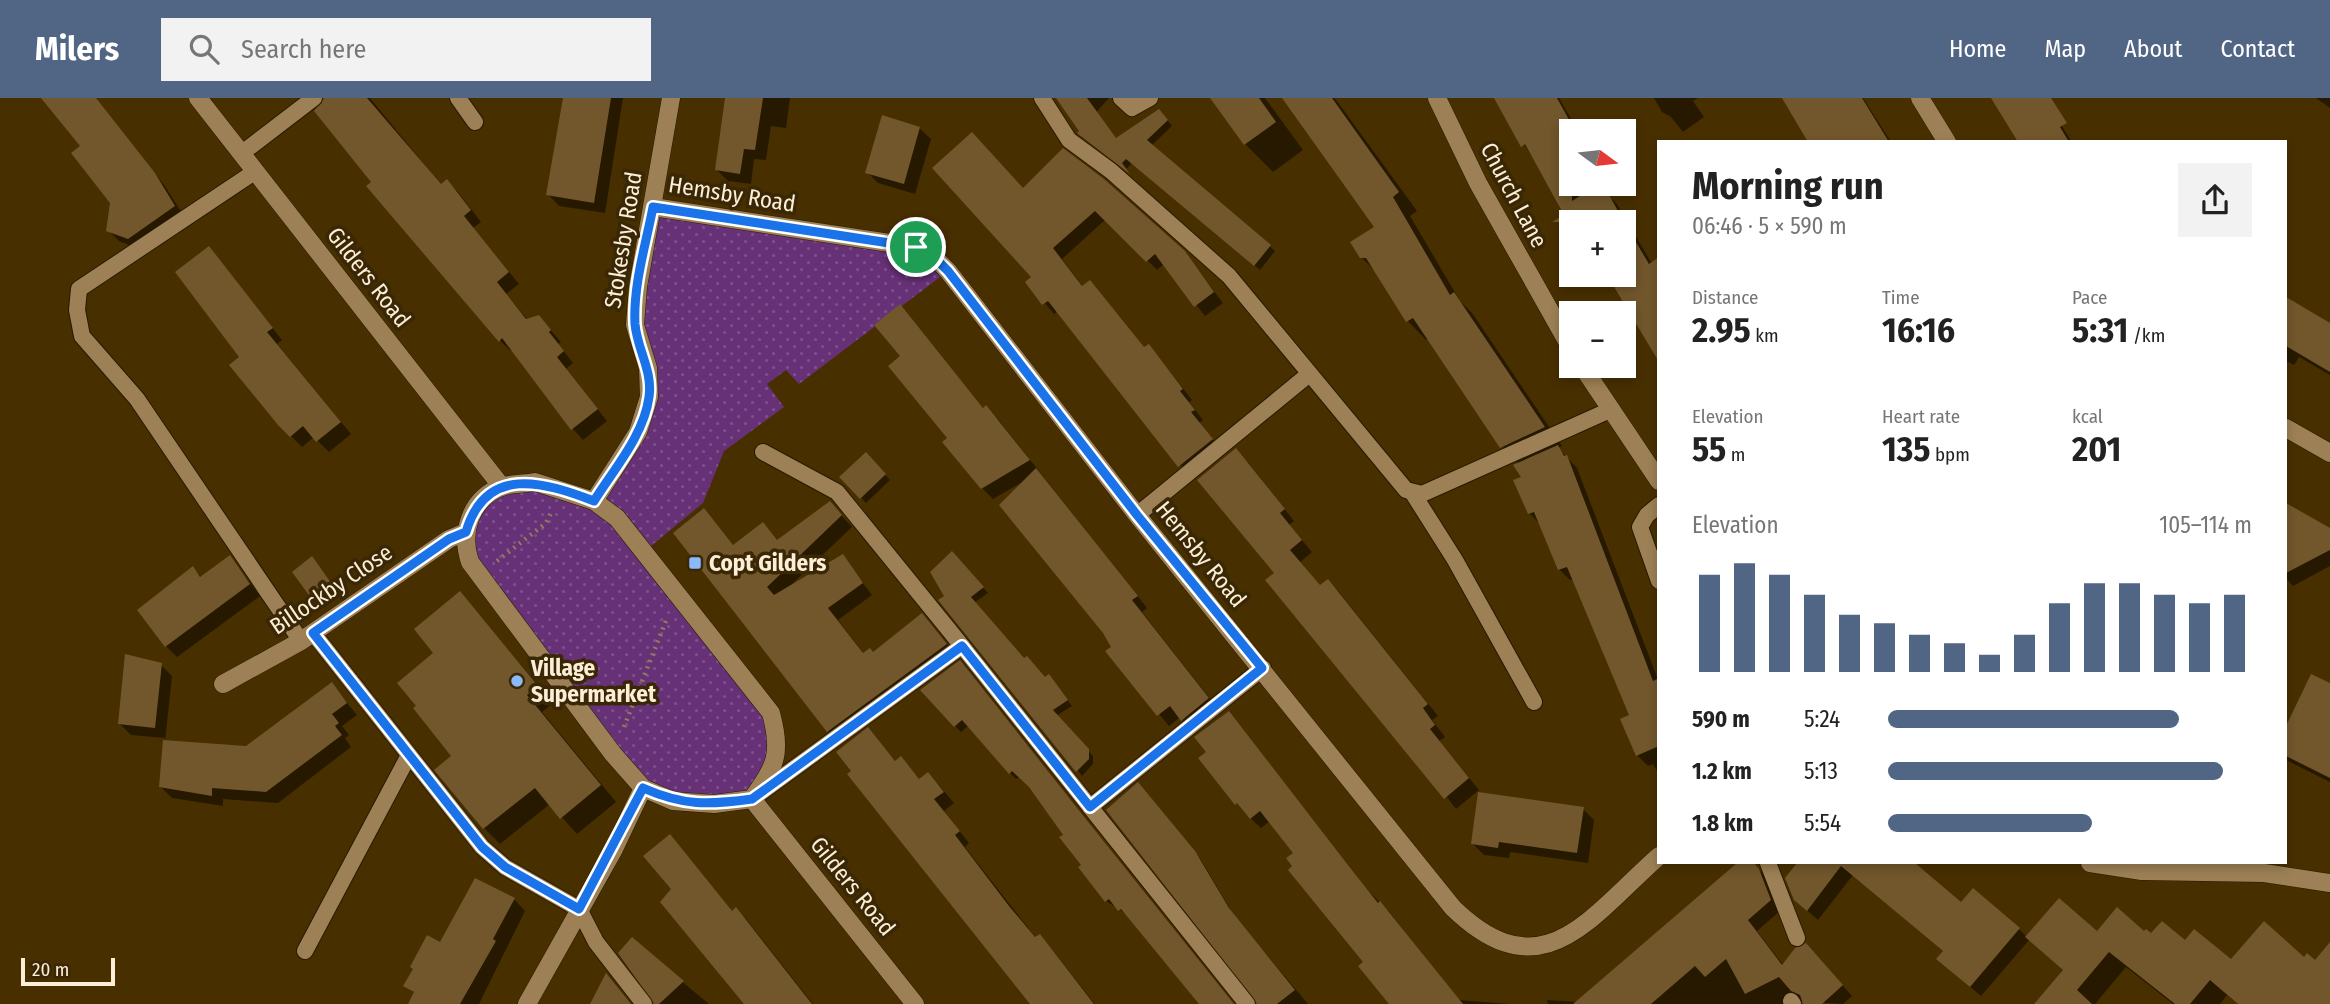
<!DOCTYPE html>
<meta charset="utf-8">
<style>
:root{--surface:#fff;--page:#f2f2f2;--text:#222;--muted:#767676;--accent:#516684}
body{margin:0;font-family:"Fira Sans Condensed",sans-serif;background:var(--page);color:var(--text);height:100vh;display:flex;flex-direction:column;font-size:26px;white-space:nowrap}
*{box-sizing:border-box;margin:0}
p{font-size:23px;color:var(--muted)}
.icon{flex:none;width:38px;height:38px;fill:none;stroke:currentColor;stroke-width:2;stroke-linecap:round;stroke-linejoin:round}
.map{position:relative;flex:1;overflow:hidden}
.side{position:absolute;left:1657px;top:42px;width:630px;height:724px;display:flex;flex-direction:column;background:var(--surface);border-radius:0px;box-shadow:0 4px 10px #0003}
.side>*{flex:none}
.needle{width:46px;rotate:105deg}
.tools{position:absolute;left:1559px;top:21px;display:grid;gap:14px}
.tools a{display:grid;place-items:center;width:77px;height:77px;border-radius:0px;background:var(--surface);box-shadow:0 4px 10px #0003;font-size:35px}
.scale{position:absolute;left:21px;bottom:18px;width:94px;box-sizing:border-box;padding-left:7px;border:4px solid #fdeed7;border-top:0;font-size:19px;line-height:24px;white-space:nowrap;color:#fdeed7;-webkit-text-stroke:5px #3a2705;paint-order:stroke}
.pin{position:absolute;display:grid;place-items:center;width:60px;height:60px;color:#fff;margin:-30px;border:4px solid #fff;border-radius:50%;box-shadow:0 2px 7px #0007}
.round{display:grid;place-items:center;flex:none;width:74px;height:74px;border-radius:0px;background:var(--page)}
.headline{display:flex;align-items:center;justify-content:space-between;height:119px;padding:0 35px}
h1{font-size:38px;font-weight:700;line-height:52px}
.stats{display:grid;grid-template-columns:repeat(3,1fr);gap:10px;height:119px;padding:7px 35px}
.stats div{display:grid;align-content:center}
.stats b{font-size:35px;font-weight:700}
.stats small{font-size:19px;font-weight:400}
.stats p{font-size:19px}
.chart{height:196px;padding:14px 35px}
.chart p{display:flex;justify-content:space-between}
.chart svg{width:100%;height:126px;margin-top:7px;stroke:var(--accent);stroke-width:6}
ul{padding:0 35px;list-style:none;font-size:23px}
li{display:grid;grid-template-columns:112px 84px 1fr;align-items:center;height:52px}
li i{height:18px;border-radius:9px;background:var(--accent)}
header{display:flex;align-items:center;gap:42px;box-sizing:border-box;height:98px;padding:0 35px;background:var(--accent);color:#fff}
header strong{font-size:33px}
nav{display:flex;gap:38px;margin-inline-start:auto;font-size:24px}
.search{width:490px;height:63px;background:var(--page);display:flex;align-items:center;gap:18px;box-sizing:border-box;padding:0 24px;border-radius:0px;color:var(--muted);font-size:26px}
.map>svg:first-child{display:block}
</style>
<header>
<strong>Milers</strong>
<div class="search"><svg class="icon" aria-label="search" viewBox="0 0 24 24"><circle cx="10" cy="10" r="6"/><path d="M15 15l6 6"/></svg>Search here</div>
<nav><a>Home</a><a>Map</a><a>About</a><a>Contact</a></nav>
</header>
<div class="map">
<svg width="2330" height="906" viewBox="0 0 2330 906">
<defs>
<pattern id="grass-dots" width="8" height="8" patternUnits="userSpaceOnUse" patternTransform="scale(1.75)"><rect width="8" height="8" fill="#673178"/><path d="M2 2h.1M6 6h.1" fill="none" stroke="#7e4f8a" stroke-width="1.8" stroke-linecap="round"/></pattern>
</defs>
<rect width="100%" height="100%" fill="#482f00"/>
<polygon fill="url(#grass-dots)" points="653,109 896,146 948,173 799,286 786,272 767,286 784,309 724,353 703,405 645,453 771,615 779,644 752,701 714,706 643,690 480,476 466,434 483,400 535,384 594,403 649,299 635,227"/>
<g fill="#0007">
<polygon points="44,0 95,1 165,88 185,120 139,151 119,143 108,132 112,105 82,48"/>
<polygon points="325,0 370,0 442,88 447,83 458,94 481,124 473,130 519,186 506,196 528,222 539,219 561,244 558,246 573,265 566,271 607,323 583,342 573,331 512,251 511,253 500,243"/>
<polygon points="565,0 623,0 605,115 559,108 548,96"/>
<polygon points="728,0 790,0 786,30 771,28 766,62 754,61 751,86 728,83 717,72"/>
<polygon points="1058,0 1109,0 1081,31"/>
<polygon points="1212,0 1265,0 1303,52 1273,74 1245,46"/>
<polygon points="1297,0 1334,0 1337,3 1417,113 1410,118 1460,203 1472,215 1562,348 1558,350 1577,370 1659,584 1659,676 1653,666 1648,668 1637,657 1631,618 1574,481 1570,482 1559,471 1541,427 1529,415 1519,366 1502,348 1429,240 1426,242 1408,223 1378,176 1361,159 1376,129"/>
<polygon points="1496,0 1559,0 1578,33 1572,33 1572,86 1596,86 1602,97 1606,95 1617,106 1659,178 1659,263 1609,177 1624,177 1624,124 1572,124"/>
<polygon points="1654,0 1698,0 1693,3 1704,19 1683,34 1671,19 1662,14"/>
<polygon points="1786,0 1863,0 1891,44 1810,44"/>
<polygon points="1993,0 2044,0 2072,44 2020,44"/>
<polygon points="2316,0 2330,0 2330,10"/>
<polygon points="1164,18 1172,28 1151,48 1275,153 1260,172 1132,65 1126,71 1106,56"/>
<polygon points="919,30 931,41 915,96 878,85 867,74"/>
<polygon points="1080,66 1184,154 1223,205 1205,218 1164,166 1157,172 1106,121 1062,161 1084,190 1145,251 1148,248 1158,258 1192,302 1189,304 1203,322 1199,325 1221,352 1189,377 1058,213 1054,216 1027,184 1034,179 1030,99"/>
<polygon points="209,150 282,242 277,246 351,336 329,354 314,339 302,349 291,338 241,259"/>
<polygon points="2286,201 2330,227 2330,277 2299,259 2294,267 2286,263"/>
<polygon points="900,208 984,311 997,320 1147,510 1142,514 1219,612 1193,632 1180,619 1169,628 1108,554 1114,549 1024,383 993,401 982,390 949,340 902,259"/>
<polygon points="866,356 890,382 866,405 842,379"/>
<polygon points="1247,363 1294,423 1289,427 1312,454 1300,464 1321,489 1328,483 1339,494 1438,618 1432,622 1445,639 1439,643 1479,692 1456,711 1276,475"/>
<polygon points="830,405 852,429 790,488 842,458 872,497 838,522 864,556 873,556 932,528 956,557 838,643 828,632 704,413 734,449 778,444"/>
<polygon points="2286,407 2330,432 2330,468 2293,488 2286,480"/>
<polygon points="952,455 988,495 974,505 1024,562 1046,581 1054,584 1072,608 1056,618 1093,658 1093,666 1082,678 946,498"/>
<polygon points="230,459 260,498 177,559 166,548 193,471 202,480"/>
<polygon points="317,466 338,495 320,508 294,474"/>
<polygon points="460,495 553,605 542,614 616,704 577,736 550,706 500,746 484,730 454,658 436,555"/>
<polygon points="960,565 1233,906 1201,906 1128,817 1106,803 1031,689 1020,679 1016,681 1010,675 969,627 961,634 955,628"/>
<polygon points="161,567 172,578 165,644 246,649 332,587 357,617 342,628 349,637 345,640 351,649 278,705 223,701 223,708 172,700 161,689 165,640 131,637 120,626"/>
<polygon points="2312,578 2330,587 2330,684 2286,662 2286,632"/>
<polygon points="868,632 896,664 901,660 920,682 928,676 939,687 954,705 944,713 969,745 965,749 1036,840 1039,838 1050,849 1095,906 1032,906 853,673"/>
<polygon points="1200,660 1360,784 1390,815 1459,902 1510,906 1391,906 1366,864 1294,769 1295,755 1270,723 1261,730 1246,716"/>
<polygon points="1144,693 1201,762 1235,819 1308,906 1258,906"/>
<polygon points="1583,711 1594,722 1588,765 1510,754 1509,760 1484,757 1473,746"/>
<polygon points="1740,765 1753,765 1769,783 1780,813 1757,833 1784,868 1816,857 1852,898 1843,906 1796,903 1794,906 1548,906 1547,902 1578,904"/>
<polygon points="1799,765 1912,765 1962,806 2019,831 2027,839 2144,836 2185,845 2231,864 2304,861 2315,864 2330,851 2330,906 2238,906 2227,897 2220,906 2173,906 2126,869 2095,906 2036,906 2064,873 2030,841 1981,898 1949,871 1944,854 1853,777 1818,822 1795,802 1787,780"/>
<polygon points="514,801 525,813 479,906 409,906 415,896 406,887 440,846"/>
<polygon points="736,811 746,821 813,906 747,906 733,814"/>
<polygon points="632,842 709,906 655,906"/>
</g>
<g fill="#72572c">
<polygon points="41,0 96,0 155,75 175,108 128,141 106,133 110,105 71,55 80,48"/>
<polygon points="324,0 367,0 441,86 447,81 471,112 464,118 509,174 497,184 526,221 539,217 551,232 549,234 564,253 557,259 598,311 571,332 502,240 499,244 366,88 371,84 314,13"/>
<polygon points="563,0 611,0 594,105 546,97"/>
<polygon points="725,0 763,0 755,52 744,51 740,76 715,72"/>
<polygon points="1056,0 1087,0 1116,40 1159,11 1168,22 1147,42 1271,147 1254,168 1126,61 1122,65 1130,76 1077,35 1079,33"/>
<polygon points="1210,0 1259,0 1276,24 1244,47"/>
<polygon points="1282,0 1332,0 1399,94 1393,99 1450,197 1454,194 1545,329 1500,350 1413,220 1406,224 1366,160 1360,160 1350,144 1374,129"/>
<polygon points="1494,0 1557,0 1572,27 1572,103 1594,89 1599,97 1607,93 1624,124 1572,124 1572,130 1568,124 1552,124 1564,117 1525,46 1521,49"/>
<polygon points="1782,0 1862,0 1889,44 1808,44"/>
<polygon points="1991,0 2051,0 2067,25 2060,29 2069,44 2018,44"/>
<polygon points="882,17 920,29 904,86 865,75"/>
<polygon points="972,34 1023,90 1063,50 1104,81 1185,153 1214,194 1194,209 1155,156 1146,164 1095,113 1053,150 1082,188 1090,182 1144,249 1149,246 1183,291 1180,293 1195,312 1191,314 1213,341 1178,369 1048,203 1042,207 1025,184 1031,179 932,70"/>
<polygon points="1624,124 1649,166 1659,159 1659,264 1607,177 1624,177"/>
<polygon points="209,148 273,230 267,234 341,324 316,344 303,328 290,339 278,327 229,267 239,259 175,174"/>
<polygon points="2286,199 2330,225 2330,274 2286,248"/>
<polygon points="900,206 983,310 986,307 1030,362 981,391 942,344 947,340 888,268 900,258 874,227"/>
<polygon points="1558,347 1564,358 1567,357 1653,583 1659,580 1659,648 1636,658 1620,621 1629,617 1567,469 1558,472 1534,414 1528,416 1513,382 1521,379 1513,367"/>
<polygon points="1236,350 1285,411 1280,415 1302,442 1290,452 1320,487 1328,481 1428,606 1423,610 1435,627 1430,631 1469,680 1444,701 1265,482 1274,475 1197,382"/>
<polygon points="866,354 886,376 860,401 839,379"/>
<polygon points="1036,370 1138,498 1132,502 1209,600 1181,623 1170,608 1157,618 1105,553 1111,549 1103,535 999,407"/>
<polygon points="830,403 842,417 767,489 774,497 843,456 863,485 828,510 863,555 870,550 873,554 922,515 947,546 827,634 673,435 704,410 733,447 763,424 777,442"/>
<polygon points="2286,405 2330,430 2330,452 2286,475"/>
<polygon points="952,453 984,489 971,499 1024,560 1027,558 1045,579 1049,576 1068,602 1053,612 1089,651 1089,661 1076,674 938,502 944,498 930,474"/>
<polygon points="230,457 250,486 165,549 137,512 193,468 200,479"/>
<polygon points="312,458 334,489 314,504 292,474"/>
<polygon points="460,493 538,588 527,597 601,687 560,721 535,690 483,731 434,672 451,658 413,610 416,608 397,585 433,555 414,531"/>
<polygon points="125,556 162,565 155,630 118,626"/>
<polygon points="960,562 1081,715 1234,906 1199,906 1121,811 1118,813 1109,801 1105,804 1078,769 1081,767 1059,739 1063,737 1029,689 1012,673 1009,676 962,622 954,629 920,592"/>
<polygon points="2311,576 2330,585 2330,680 2286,658 2286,628"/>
<polygon points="332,584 347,605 332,616 339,625 335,628 342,637 266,694 212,690 212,698 159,689 163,642 246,648"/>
<polygon points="1229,613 1351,771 1378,805 1380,803 1463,906 1389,906 1358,868 1363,864 1288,772 1292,768 1286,760 1293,755 1260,713 1250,721 1237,705 1235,707 1198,660 1206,654 1194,639"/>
<polygon points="868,629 895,663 901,658 919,681 928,674 944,694 934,701 960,733 955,737 1009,808 1035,839 1040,836 1094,906 1030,906 847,676 851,673 836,654"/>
<polygon points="1138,684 1195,753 1229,810 1295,892 1277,906 1257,906 1106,712"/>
<polygon points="1478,694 1584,709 1577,755 1499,744 1498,750 1471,746"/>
<polygon points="670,736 732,813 736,809 812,906 744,906 660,804 671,791 643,758"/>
<polygon points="1737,765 1754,765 1759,771 1771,802 1748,822 1782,867 1795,850 1806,845 1843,887 1822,906 1803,906 1800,897 1791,893 1779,879 1745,896 1726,861 1705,879 1695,868 1651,906 1573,906"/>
<polygon points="1797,765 1915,765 1961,804 1973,790 2020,830 1970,889 1936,861 1943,853 1841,768 1807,813 1794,802 1785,780"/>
<polygon points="475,780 515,800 493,841 496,843 460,906 408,906 414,894 403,888 413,871 410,869 427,837 440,844"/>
<polygon points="2059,800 2097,833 2117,809 2144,833 2146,831 2151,835 2162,823 2185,842 2194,831 2231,861 2264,823 2304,859 2307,855 2315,862 2330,844 2330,906 2238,906 2210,882 2190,906 2175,906 2109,854 2077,892 2092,906 2034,906 2063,872 2025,839"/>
<polygon points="632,839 684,883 659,906 654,906 618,855"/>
<polygon points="606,875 631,906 590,906"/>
</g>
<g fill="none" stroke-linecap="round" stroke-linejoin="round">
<defs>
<g id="service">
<polyline points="458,0 475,24"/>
<polyline points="1042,0 1069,42 1111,73 1229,178 1406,392 1422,396 1610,312"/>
<polyline points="1121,0 1132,10 1150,0"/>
<polyline points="242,55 314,0"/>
<polyline points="256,73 79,191 77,212 82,238 137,301 301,543"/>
<polyline points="763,354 837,394 962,548"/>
<polyline points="1412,394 1455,462 1534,604"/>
<polyline points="1659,407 1647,417 1640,429 1659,483"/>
<polyline points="1137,417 1308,277"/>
<polyline points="313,535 482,749 505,769 579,811 596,844 644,906"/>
<polyline points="756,698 962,548 1247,906"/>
<polyline points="1090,709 1263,570"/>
<polyline points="1768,765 1797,840"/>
<polyline points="305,853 408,659"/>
<polyline points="1791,903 1793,906"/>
</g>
<g id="minor">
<polyline points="198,0 502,389"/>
<polyline points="1920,0 1947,44"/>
<path d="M 653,109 L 896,146 L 932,157 L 948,173 L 1137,417 L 1453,810 C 1542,896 1589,820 1659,758"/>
<polyline points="2286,330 2330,355"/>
<path d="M 535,384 L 594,403 L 617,420 L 771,615 C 782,656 776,667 752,701 L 714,706 L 673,703 L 643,690 L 613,656 L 470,464 C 460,435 470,401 501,389 C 511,385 525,386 535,384 Z"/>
<polyline points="594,403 638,334 649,299 648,270 635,227 638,189 671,0"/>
<polyline points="223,586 301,543 449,441 466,434"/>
<polyline points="752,701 915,906"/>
<polyline points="527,906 614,751 643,690"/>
</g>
<g id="tertiary">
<polyline points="1437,0 1478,85 1572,252"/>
<polyline points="1582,268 1659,383"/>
<polyline points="2090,765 2142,773 2264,775 2330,785"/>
</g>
</defs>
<use href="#service" stroke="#271a04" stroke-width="18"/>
<use href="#minor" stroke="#271a04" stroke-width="19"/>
<use href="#tertiary" stroke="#271a04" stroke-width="19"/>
<g stroke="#927d58" stroke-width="4.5" stroke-dasharray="2 5" stroke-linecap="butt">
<polyline points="497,463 546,425 552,413"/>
<polyline points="624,629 667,520"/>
</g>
<use href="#service" stroke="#9d8055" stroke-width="16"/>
<use href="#minor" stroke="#9d8055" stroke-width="18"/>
<use href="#tertiary" stroke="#9d8055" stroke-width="18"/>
</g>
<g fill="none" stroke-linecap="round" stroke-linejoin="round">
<defs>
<path id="route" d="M 653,109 L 896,146 L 932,157 L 948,173 L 1137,417 L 1262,570 L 1090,709 L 962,548 L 752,701 C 708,707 684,708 643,690 L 579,811 L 505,769 L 482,749 L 313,535 L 449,441 L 466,434 C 486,366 544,384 594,403 C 614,371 644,337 649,299 C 653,273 637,251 635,226 C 633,187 646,146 653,109 Z"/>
</defs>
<use href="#route" stroke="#fff" stroke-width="14"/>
<use href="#route" stroke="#1a73e8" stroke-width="9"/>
</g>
<g fill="#8bb9fc" stroke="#3a2705" stroke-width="2.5">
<rect x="688" y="458" width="14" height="14" rx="3.5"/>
<circle cx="517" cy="583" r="7"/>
</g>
<g text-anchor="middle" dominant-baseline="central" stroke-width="7" stroke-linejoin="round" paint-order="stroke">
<g font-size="23" fill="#fdeed7" stroke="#3a2705">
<text transform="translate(732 96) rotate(9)">Hemsby Road</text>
<text transform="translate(1514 97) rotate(62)">Church Lane</text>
<text transform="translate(623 142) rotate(-81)">Stokesby Road</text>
<text transform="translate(369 179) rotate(52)">Gilders Road</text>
<text transform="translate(1201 456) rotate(51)">Hemsby Road</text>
<text transform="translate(331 491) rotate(-34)">Billockby Close</text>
<text transform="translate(853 788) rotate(51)">Gilders Road</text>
</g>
<g font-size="23" font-weight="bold" fill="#fdeed7" stroke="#3a2705" text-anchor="start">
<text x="709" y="465">Copt Gilders</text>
<text x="531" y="570">Village<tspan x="531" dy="26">Supermarket</tspan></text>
</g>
</g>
</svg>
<div class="tools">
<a><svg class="needle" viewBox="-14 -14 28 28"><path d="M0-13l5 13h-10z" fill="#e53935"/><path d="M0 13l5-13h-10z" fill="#767676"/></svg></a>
<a>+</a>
<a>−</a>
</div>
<div class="scale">20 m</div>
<div class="pin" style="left:916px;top:149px;background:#1e9e55"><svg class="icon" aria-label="arrive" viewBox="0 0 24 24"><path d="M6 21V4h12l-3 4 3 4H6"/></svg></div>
<section class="side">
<div class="headline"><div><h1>Morning run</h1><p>06:46 · 5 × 590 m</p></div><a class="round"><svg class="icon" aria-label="share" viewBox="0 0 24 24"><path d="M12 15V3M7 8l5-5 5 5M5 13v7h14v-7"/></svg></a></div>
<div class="stats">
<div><p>Distance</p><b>2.95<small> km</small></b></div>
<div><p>Time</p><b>16:16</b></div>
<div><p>Pace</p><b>5:31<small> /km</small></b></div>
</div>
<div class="stats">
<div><p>Elevation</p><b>55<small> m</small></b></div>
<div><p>Heart rate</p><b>135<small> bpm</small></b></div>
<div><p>kcal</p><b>201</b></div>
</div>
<div class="chart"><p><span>Elevation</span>105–114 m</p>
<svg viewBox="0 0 160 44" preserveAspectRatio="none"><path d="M5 44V10M15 44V6M25 44V10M35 44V17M45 44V24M55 44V27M65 44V31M75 44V34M85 44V38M95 44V31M105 44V20M115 44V13M125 44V13M135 44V17M145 44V20M155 44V17"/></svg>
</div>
<ul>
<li><b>590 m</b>5:24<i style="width:80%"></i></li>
<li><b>1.2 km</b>5:13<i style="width:92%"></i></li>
<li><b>1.8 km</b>5:54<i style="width:56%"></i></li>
</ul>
</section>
</div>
